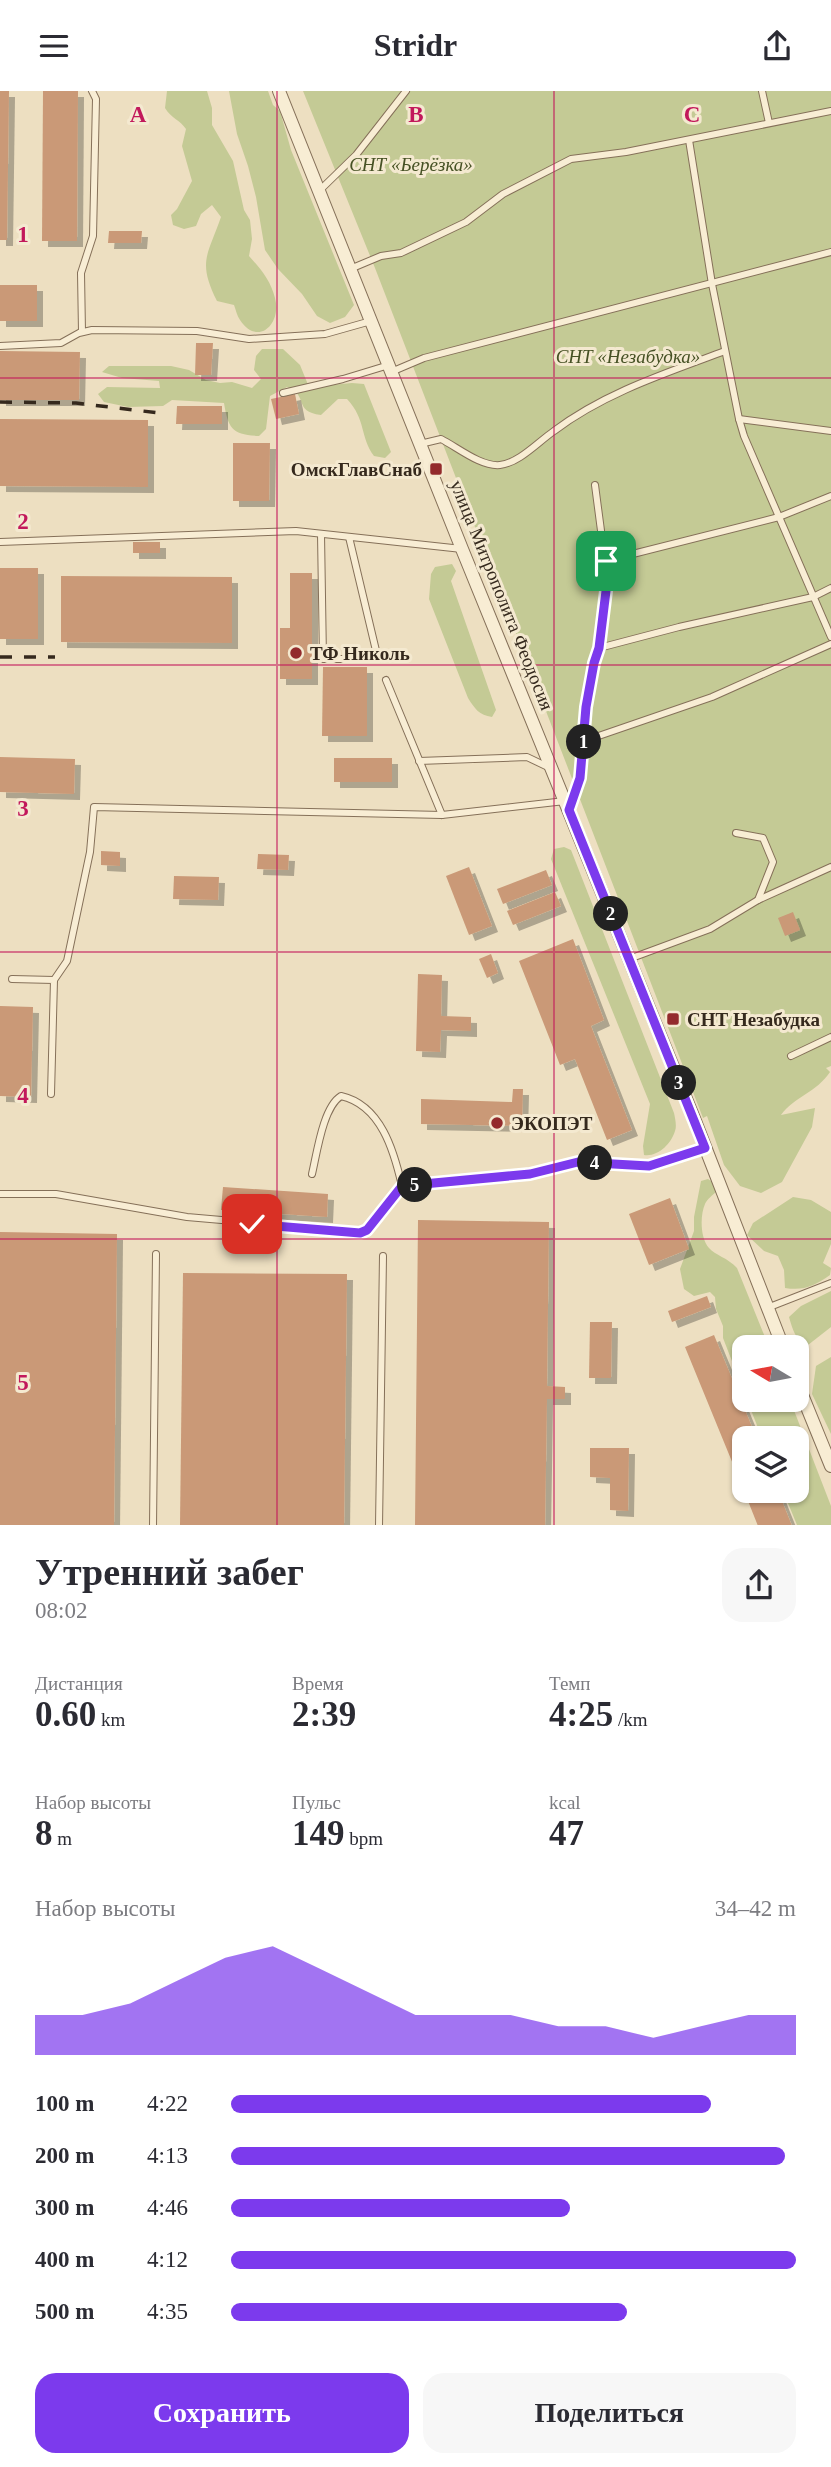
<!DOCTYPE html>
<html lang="ru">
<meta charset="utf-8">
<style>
:root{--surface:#fff;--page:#f7f7f7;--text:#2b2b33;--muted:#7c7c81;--accent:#7c3aed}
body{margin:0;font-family:Georgia,serif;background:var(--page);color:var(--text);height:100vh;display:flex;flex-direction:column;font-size:26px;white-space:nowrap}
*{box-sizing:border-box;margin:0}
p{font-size:23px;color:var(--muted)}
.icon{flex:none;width:38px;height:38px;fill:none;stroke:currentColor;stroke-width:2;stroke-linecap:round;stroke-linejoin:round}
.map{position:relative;height:1434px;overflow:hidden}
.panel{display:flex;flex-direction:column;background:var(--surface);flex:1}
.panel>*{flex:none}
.needle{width:46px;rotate:280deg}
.fabs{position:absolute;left:732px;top:1244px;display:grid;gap:14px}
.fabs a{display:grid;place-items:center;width:77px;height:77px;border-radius:14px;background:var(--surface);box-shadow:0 2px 5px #0004;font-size:35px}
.pin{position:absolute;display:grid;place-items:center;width:60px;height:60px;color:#fff;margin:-30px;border-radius:14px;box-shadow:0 4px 10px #0006}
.km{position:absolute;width:35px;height:35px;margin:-18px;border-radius:50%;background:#222;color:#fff;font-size:19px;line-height:35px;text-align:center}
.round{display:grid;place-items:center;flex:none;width:74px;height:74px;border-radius:21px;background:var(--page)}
.overview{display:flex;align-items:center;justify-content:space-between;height:119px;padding:0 35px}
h1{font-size:38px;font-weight:600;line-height:52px}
.stats{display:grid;grid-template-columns:repeat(3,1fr);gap:10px;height:119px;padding:7px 35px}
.stats div{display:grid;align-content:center}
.stats b{font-size:35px;font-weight:600}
.stats small{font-size:19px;font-weight:400}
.stats p{font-size:19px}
.chart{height:196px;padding:14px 35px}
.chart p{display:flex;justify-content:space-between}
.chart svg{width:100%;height:126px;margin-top:7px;fill:var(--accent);opacity:.7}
.cta{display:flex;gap:14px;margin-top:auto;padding:14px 35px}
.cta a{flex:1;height:80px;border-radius:21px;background:var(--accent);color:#fff;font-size:28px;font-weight:600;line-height:80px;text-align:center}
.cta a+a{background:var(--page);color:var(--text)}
ul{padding:0 35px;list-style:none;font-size:23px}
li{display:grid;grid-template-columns:112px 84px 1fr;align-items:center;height:52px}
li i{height:18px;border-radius:9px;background:var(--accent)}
header{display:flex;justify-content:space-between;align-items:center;height:91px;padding:0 35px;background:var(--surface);font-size:32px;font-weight:600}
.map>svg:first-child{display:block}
</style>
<header><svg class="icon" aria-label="menu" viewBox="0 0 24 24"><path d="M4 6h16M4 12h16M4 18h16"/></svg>Stridr<svg class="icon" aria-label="share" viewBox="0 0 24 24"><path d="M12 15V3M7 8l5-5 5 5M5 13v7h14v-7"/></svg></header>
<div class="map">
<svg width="831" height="1435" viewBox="0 0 831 1435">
<defs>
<filter id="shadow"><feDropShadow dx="6" dy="6" stdDeviation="0" flood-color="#0004"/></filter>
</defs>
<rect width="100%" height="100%" fill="#eddfc1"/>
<g fill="#c4ca95">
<path d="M 167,0 L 207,0 L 212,17 L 212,34 L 233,70 L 244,119 L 250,129 L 252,148 L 249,165 C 260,177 271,190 275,207 C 282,233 258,256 240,229 C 237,225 236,219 234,214 L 217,210 C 197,170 208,164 221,126 L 212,114 L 201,123 L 196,135 L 184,138 L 173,134 L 171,124 L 177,118 L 192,90 L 182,55 L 186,38 C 180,29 171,27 165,17 Z"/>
<polygon points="229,0 268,0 273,14 280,20 291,59 354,214 345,226 330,232 317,225 302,203 278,178 265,159 256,106 248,75 237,43"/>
<path d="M 303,0 L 831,0 L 831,975 L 826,977 L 830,981 C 817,1001 794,1006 781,1024 L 815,1017 L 812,1036 L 782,1091 L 761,1102 L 740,1095 L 724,1074 L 707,1025 L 703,1027 L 375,177 Z"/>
<path d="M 262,258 L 283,258 L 300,274 L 309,296 L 352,292 L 364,293 L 391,361 L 385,367 L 374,365 C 360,346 366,328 347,308 L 338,308 L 321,324 C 292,320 310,305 287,296 L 270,305 L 266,338 L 259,345 C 232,344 228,337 224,312 L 172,309 L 163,315 L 128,316 L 104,311 L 98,303 L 107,296 L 160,297 L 159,290 L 122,287 L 102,281 L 109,275 L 171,275 L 189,279 L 206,289 L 220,292 L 232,291 L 252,297 L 261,288 L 254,279 L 256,265 Z"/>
<path d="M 452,473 L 456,480 L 451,490 L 496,619 L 492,626 C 479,624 475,618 468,607 L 429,508 L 431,483 L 435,476 Z"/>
<path d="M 564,756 L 571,759 L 674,1022 C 675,1027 677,1035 675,1040 C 671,1053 658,1066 644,1064 L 643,1055 L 650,1013 L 551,768 L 554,758 Z"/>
<path d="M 708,1088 L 714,1092 L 717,1100 C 713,1104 707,1108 705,1113 C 700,1124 700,1147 709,1157 C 715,1164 728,1167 737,1177 L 769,1256 L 744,1256 L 744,1301 L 723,1247 L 723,1235 L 716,1218 L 715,1206 L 710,1201 L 694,1205 L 684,1198 L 680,1178 L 694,1140 L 694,1126 L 701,1090 Z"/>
<path d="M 793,1106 L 811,1109 L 831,1121 L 831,1153 L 823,1172 L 831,1177 L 830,1184 C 814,1195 804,1200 785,1197 L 784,1179 L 778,1165 L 764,1160 L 747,1144 L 753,1132 Z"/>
<path d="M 831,1200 L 831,1236 L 808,1254 C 795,1249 793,1239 789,1226 L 801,1215 Z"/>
<polygon points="831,1266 831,1343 812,1303 816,1275"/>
<polygon points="747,1309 790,1309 831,1415 831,1434 797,1434 783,1400 796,1400 796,1348 762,1347"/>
</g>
<g fill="#ca9977" filter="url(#shadow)">
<polygon points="0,0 9,0 7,149 0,149"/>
<polygon points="43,0 78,0 77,150 42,150"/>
<polygon points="109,140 142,140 141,152 108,152"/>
<rect x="0" y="194" width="37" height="36"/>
<polygon points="196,252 213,252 211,284 195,284"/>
<polygon points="0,260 80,261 79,309 0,309"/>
<polygon points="295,303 299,323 276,328 271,308"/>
<polygon points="177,315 222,315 222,333 176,333"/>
<polygon points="0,328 148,329 148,396 0,395"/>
<polygon points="233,352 270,352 269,410 233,410"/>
<rect x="133" y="451" width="27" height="11"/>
<rect x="0" y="477" width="38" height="71"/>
<polygon points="290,482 312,482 312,588 280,588 280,537 290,537"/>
<polygon points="61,485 232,486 232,552 61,551"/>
<polygon points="323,576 367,576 367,645 322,645"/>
<polygon points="0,666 75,668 74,703 0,701"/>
<rect x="334" y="667" width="58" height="24"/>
<polygon points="101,760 120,761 120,775 101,774"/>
<polygon points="258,763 289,764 288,779 257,778"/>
<polygon points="469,776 492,835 469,844 446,785"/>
<polygon points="546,779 552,794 503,813 497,798"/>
<polygon points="174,785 219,786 218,809 173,808"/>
<polygon points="555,801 561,815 513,834 507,820"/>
<polygon points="793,821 800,839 785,845 778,827"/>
<polygon points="573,848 604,929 591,935 632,1039 607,1049 575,968 560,974 519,870"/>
<polygon points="491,863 498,882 487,887 479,868"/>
<polygon points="418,883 442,884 441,925 471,926 471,940 441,939 440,961 416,960"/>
<polygon points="0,915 33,916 31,1006 0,1005"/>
<polygon points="513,998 523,998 522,1035 421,1033 421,1008 512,1011"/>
<polygon points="223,1096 328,1103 327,1126 221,1119"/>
<polygon points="670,1107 689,1158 649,1174 629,1123"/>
<polygon points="418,1129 549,1131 547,1295 565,1296 565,1308 547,1308 545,1435 415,1435"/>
<polygon points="0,1141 117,1143 114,1435 0,1435"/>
<polygon points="183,1182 347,1183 344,1435 180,1435"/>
<polygon points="707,1205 711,1216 672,1231 668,1220"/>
<polygon points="590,1231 612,1231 611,1287 589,1287"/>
<polygon points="714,1244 757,1348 744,1348 744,1400 685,1256"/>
<polygon points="590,1357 629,1357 628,1420 610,1419 610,1387 590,1386"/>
<polygon points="744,1400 778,1400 792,1435 758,1435"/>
</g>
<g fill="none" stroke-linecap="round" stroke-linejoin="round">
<defs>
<g id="service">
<polyline points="762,0 769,32"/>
<polyline points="689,49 712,193 739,328 744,345 831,546"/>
<polyline points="319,100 356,64 406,0"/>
<polyline points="350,178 381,165 401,162 466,131 503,103 571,68 626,61 831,20"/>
<polyline points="82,241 81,182 93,145 96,8 92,0"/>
<polyline points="0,255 61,252 79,242 92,239 197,240 249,248 325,243 371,230"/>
<polyline points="391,281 424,267 831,161"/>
<polyline points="283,302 343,288 389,274"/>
<polyline points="739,328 831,340"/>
<path d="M 420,353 L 441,348 C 457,356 481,376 500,374 C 519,372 538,351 554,340 C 604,302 666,282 725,260"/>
<polyline points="321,443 323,568 378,568 349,446"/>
<polyline points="0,451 296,440 462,458"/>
<polyline points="605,470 779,426 831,405"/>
<polyline points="599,557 679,536 813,506 831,497"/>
<polyline points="386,589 442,724"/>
<polyline points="584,650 712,606 831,553"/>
<polyline points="419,670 527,666 550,677"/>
<polyline points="570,717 580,687 586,616 594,572 599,557 606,500 605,470 595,394"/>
<polyline points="758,809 831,776"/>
<polyline points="629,868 710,838 758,809 773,771 763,747 736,742"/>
<polyline points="12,888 54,889 51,1003"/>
<polyline points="54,889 67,870 90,761 94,716 442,724 565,710"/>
<polyline points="791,965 831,946"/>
<path d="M 312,1083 C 317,1062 323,1016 341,1005 C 381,1014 394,1060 402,1095"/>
<polyline points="0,1103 56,1103 187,1126 360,1141 367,1139 402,1095 530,1083 578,1071 649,1075 705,1057"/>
<polyline points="767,1217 831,1192"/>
<polyline points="153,1435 156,1163"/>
<polyline points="379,1435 383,1165"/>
</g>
<g id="minor">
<polyline points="279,0 462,458 695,1030 783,1256"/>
<polyline points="796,1289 831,1375"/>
</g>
</defs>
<use href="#service" stroke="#857059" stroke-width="8"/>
<use href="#minor" stroke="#857059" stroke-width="14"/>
<use href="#service" stroke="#f8edd4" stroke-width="6"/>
<use href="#minor" stroke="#f8edd4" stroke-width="12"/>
<g stroke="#35291d" stroke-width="3.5" stroke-dasharray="12 12" stroke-linecap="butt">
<polyline points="0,311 76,312 159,322"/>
<polyline points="0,566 55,566"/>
</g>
</g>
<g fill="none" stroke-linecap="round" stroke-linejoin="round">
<defs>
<polyline id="route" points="252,1133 360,1142 367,1139 402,1095 530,1083 578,1071 649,1075 705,1057 569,719 580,687 586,616 594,572 599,557 606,500 606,470"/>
</defs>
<use href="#route" stroke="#fff" stroke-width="14"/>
<use href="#route" stroke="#7c3aed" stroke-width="9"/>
</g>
<path fill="none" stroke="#c2185b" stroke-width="2" stroke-opacity="0.55" d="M 277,0 L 277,1435M 554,0 L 554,1435M 0,287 L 831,287M 0,574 L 831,574M 0,861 L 831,861M 0,1148 L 831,1148"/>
<g fill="#932a2c" stroke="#f4e9d0" stroke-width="2.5">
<rect x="429" y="371" width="14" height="14" rx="3.5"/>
<circle cx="296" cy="562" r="7"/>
<rect x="666" y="921" width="14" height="14" rx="3.5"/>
<circle cx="497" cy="1032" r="7"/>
</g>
<g text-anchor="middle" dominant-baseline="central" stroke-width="6" stroke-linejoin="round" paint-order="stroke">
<g font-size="19" font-style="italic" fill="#465124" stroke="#f4e9d0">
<text x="411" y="73">СНТ «Берёзка»</text>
<text x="628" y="265">СНТ «Незабудка»</text>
</g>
<g font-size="19" font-weight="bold" fill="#35291d" stroke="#f4e9d0" text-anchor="start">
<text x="422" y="378" text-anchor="end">ОмскГлавСнаб</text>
<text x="310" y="562">ТФ Николь</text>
<text x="687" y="928">СНТ Незабудка</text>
<text x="511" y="1032">ЭКОПЭТ</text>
</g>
<g font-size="19" fill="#35291d" stroke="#f4e9d0">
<text transform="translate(502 504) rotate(68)">улица Митрополита Феодосия</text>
</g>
</g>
<g font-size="23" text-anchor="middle" font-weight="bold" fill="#c2185b" stroke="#f4e9d0" stroke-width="6" stroke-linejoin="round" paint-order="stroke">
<text x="138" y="31">A</text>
<text x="416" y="31">B</text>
<text x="692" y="31">C</text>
<text x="23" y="151">1</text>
<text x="23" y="438">2</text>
<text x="23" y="725">3</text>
<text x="23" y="1012">4</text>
<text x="23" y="1299">5</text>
</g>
</svg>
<div class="fabs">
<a><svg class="needle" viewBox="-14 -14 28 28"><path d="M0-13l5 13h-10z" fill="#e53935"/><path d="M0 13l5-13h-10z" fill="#7c7c81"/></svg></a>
<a><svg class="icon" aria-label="layers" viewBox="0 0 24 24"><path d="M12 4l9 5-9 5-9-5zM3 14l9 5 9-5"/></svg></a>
</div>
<div class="pin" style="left:606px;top:470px;background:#1e9e55"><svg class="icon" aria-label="arrive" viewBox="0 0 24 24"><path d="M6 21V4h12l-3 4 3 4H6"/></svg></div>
<div class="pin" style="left:252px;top:1133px;background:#d93025"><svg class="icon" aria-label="check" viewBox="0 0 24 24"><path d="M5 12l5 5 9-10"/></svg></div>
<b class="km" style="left:584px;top:651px">1</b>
<b class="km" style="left:611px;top:823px">2</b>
<b class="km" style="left:679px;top:992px">3</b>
<b class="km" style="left:595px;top:1072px">4</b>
<b class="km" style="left:415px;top:1094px">5</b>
</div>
<section class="panel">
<div class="overview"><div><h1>Утренний забег</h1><p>08:02</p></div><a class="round"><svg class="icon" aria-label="share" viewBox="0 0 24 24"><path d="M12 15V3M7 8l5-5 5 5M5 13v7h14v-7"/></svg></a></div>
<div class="stats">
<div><p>Дистанция</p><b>0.60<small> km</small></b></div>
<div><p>Время</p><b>2:39</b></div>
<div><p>Темп</p><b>4:25<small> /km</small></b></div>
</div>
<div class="stats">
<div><p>Набор высоты</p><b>8<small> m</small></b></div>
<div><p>Пульс</p><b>149<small> bpm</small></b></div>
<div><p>kcal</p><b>47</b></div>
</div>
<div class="chart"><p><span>Набор высоты</span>34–42 m</p>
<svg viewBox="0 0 160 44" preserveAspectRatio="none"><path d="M0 44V30L10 30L20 26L30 18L40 10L50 6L60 14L70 22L80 30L90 30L100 30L110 34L120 34L130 38L140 34L150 30L160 30V44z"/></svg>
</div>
<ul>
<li><b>100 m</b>4:22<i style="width:85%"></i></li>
<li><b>200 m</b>4:13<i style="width:98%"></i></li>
<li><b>300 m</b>4:46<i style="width:60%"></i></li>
<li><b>400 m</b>4:12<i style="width:100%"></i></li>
<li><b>500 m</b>4:35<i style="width:70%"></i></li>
</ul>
<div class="cta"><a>Сохранить</a><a>Поделиться</a></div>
</section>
